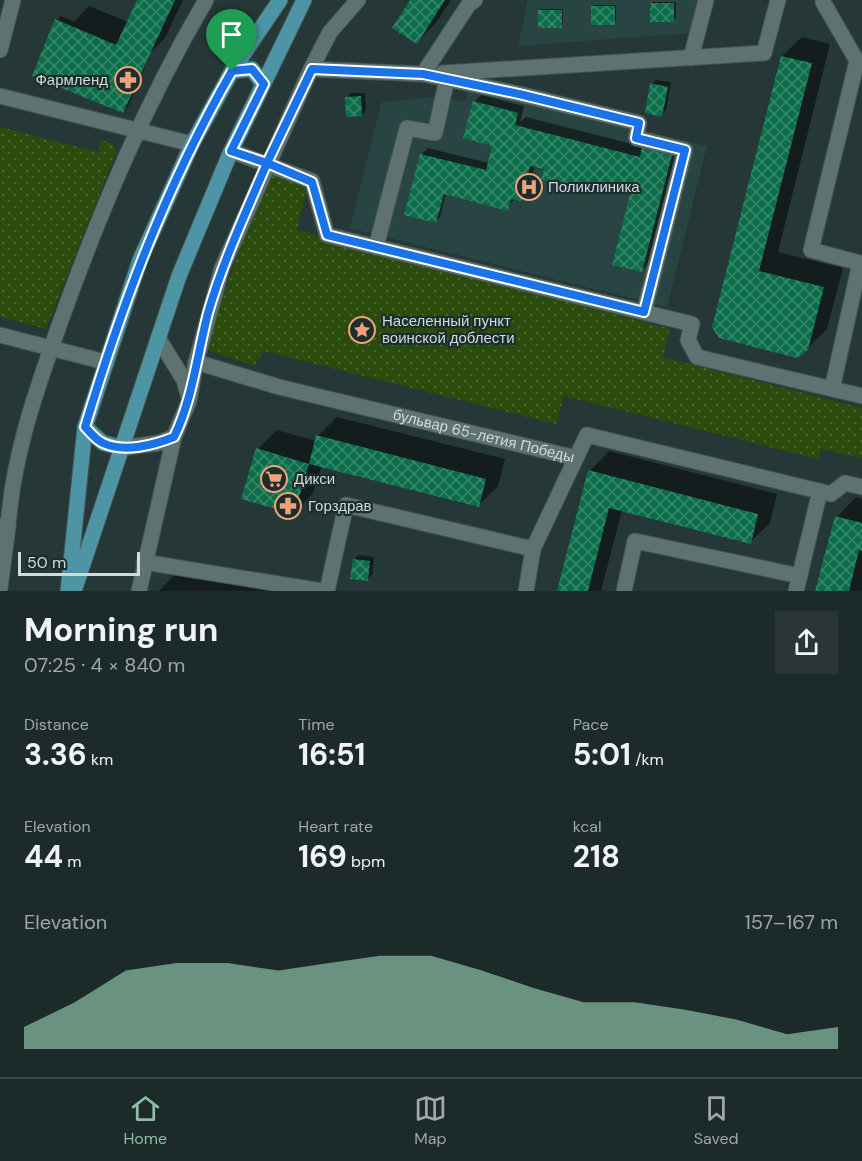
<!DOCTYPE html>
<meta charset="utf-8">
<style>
:root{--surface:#1c2a29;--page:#293635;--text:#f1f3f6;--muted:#a0a7a8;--line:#3a4646;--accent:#8abfa5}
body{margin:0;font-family:"DM Sans",sans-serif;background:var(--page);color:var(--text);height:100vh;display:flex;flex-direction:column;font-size:22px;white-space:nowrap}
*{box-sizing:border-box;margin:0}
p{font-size:20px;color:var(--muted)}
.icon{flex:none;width:33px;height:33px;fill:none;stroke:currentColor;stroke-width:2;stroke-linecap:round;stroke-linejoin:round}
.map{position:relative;height:591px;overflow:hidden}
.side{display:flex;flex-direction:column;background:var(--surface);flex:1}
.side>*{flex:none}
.scale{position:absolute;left:18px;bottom:15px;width:122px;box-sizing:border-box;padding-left:6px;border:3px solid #cfdad9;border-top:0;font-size:16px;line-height:21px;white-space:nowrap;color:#cfdad9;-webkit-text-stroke:4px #1b2e2d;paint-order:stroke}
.pin{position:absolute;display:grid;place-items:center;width:51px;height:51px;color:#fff;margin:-62px -26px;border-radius:50% 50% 50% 0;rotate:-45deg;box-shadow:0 0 6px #0007}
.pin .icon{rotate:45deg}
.round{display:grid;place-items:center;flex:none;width:63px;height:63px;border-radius:0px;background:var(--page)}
.headline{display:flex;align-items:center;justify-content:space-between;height:102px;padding:0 24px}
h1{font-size:33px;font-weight:700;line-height:45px}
.stats{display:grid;grid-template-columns:repeat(3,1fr);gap:9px;height:102px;padding:6px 24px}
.stats div{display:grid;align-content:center}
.stats b{font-size:30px;font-weight:700}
.stats small{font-size:16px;font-weight:400}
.stats p{font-size:16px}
.chart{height:168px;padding:12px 24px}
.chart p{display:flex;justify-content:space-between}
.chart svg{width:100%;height:108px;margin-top:6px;fill:var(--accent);opacity:.7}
.tab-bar{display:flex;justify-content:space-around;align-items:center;height:84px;border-top:2px solid var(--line);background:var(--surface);font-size:16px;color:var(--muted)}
.tab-bar a{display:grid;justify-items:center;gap:3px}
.tab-bar .current{color:var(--accent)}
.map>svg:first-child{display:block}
</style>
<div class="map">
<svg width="862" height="591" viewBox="0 0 862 591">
<defs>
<pattern id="park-dots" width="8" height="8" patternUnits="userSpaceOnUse" patternTransform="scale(1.5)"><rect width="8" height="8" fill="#2b4b0d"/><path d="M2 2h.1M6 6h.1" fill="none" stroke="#496430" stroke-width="1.8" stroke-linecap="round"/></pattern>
<pattern id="building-cross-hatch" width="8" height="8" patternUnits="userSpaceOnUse" patternTransform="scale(1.5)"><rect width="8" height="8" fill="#0b6d4a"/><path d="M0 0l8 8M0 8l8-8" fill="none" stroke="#39886c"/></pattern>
</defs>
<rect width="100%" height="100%" fill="#253837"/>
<g fill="#284443">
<polygon points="528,0 714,0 705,32 518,46"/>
<polygon points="521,88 646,119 644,131 707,146 667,307 350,228 381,103 439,96 465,102 468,90 517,102"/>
</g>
<g fill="url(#park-dots)">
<path d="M 0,127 L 98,152 L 102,140 C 110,143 115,143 116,153 L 46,329 L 0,317 Z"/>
<polygon points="269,169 309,180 297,230 670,329 663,357 862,408 862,458 821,449 818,459 564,396 556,424 264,351 254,366 204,349"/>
</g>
<g fill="#0007">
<polygon points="138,0 183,0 165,38 151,52 128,107 123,111 56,20 61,16 74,22 89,6 128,22"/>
<polygon points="411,0 451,0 436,23 417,42"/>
<polygon points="653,2 676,2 676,18 674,20 652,4"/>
<polygon points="594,5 616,5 616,22 615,23 592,7"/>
<polygon points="541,9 563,9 563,25 561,27 539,10"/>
<polygon points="802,37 830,44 778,252 843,268 827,329 807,349 720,337 782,56"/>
<polygon points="656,80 671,82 666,110 662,115 652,84"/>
<polygon points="351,93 365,93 366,110 362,115 346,98"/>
<polygon points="481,95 524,106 520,122 526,117 644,147 680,146 651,261 642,270 633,190 599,182 593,192 547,168 535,165 527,193 521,200 515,198 507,209 446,193 440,217 436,221 421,155 428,148 489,163 494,145 474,102"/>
<polygon points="337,417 505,459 498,486 479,505 322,465 313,493 294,513 258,449 277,430 316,441 318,436"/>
<polygon points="609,451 777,494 770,523 750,542 622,510 601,591 559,591 590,471"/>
<polygon points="856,497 862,499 862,591 817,591 837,517"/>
<polygon points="359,555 374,557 372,575 367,580 354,559"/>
<polygon points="178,571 307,591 159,591"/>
</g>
<g fill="url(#building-cross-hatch)">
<polygon points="137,0 175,0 123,113 32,76 55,19 116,45"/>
<polygon points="410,0 445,0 417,44 392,28"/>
<rect x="650" y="3" width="24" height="19"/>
<rect x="591" y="6" width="24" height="19"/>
<rect x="538" y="10" width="24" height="18"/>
<polygon points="781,56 812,63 759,271 824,287 808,350 797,358 719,338 712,327"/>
<polygon points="650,83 668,87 662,117 645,113"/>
<polygon points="361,96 362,116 346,117 345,97"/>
<polygon points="473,101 518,113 515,125 640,157 642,147 672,155 642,272 612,265 631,191 596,182 593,193 541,180 544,169 530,166 521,201 511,199 508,211 444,194 436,223 404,215 420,154 486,170 492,146 463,138"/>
<polygon points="316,435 486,479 479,507 309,464"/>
<polygon points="256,448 309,464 294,514 241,499"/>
<polygon points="588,470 758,514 751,544 609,508 588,591 557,591"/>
<polygon points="835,516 862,523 862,551 859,550 849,591 815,591"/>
<polygon points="353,559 370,561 368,581 350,579"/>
</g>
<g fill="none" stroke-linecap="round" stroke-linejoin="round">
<defs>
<g id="minor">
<polyline points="823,2 857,61 811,250 860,263 832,389"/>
<polyline points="0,50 13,0"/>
<polyline points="691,58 706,0"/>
<polyline points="311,69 423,74 469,4 475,0"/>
<polyline points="443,73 764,53 778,0"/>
<polyline points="423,74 519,94 639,123 636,138 685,150 644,312"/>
<polyline points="0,96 192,144"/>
<polyline points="231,151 312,181 327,235 692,324 688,340 697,357 862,396"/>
<polyline points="376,247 407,128 435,133 447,79"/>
<polyline points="0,335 105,362"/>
<polyline points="158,338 184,380 189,398"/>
<path id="s1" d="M 196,362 L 279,387 L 576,458 L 587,435 L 831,494 L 845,483 L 862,487"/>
<polyline points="123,448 158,443 174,437"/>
<path d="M 0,526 L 8,527 C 13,454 37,388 61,320 C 101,209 146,102 206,0"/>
<polyline points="144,562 322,591"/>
<polyline points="0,588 8,527"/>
<polyline points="139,591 174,437 189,401 196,362 222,268 311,69 330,32 358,0"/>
<polyline points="327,591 346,505 533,549 576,458"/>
<polyline points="526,591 533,549"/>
<polyline points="624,591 635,541 800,576"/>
<polyline points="796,591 820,491"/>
</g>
<g id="major">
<polyline points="232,71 252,69 263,84"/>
<polyline points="85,427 103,443 123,448"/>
<polyline points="68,591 85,427 140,260 192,144 232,71 280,0"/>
<polyline points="74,591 179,276 231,151 304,0"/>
</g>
</defs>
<use href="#minor" stroke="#435352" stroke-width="17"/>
<use href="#major" stroke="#435352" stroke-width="17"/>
<use href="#minor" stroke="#5d7271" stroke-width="15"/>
<use href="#major" stroke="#4d94a5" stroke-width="15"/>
</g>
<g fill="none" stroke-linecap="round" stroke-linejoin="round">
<defs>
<path id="route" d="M 232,71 C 166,186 123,301 85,427 C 90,432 96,440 103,443 C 124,453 154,445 174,437 C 193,398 197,355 208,313 C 223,261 246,212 267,163 L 312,182 L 327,235 L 644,312 L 685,150 L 636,138 L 639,123 L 519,94 L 423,74 L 312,69 L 267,163 L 231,151 L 264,84 L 252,69 L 232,71"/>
</defs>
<use href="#route" stroke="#fff" stroke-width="12"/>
<use href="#route" stroke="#1a73e8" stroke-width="8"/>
</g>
<defs>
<symbol id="pharmacy-ring" viewBox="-11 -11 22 22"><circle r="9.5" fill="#1b2e2d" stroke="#f0a27a" stroke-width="1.5"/><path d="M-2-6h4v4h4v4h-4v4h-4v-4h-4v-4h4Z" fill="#f0a27a"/></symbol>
<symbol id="hospital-ring" viewBox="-11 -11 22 22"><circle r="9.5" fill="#1b2e2d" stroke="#f0a27a" stroke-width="1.5"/><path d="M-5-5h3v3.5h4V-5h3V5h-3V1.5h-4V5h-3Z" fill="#f0a27a"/></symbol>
<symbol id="sight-ring" viewBox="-11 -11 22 22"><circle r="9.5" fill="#1b2e2d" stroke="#f0a27a" stroke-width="1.5"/><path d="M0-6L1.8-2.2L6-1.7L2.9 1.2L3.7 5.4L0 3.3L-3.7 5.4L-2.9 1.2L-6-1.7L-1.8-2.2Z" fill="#f0a27a"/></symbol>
<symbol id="supermarket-ring" viewBox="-11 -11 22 22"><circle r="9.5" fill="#1b2e2d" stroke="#f0a27a" stroke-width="1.5"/><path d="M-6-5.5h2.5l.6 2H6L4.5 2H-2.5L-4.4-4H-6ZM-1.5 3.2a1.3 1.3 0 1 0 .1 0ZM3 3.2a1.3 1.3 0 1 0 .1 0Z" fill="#f0a27a"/></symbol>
</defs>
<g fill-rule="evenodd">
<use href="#pharmacy-ring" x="113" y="65" width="30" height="30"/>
<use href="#hospital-ring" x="514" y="172" width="30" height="30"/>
<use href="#sight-ring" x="347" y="315" width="30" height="30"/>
<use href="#supermarket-ring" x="259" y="464" width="30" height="30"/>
<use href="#pharmacy-ring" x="273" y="491" width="30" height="30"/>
</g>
<g text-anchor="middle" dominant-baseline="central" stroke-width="4.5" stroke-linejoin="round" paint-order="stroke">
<g font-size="15" fill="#cfdad9" stroke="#1b2e2d" text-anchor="start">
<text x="108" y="80" text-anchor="end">Фармленд</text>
<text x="548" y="187">Поликлиника</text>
<text x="382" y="321">Населенный пункт<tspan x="382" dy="17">воинской доблести</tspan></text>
<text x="294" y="479">Дикси</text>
<text x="308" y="506">Горздрав</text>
</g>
<g font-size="15" fill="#cfdad9" stroke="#1b2e2d">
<text stroke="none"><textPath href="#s1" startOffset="297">бульвар 65-летия Победы</textPath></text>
</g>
</g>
</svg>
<div class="scale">50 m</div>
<div class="pin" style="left:232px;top:71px;background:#1e9e55"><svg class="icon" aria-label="arrive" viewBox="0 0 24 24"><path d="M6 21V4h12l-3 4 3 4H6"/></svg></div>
</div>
<section class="side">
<div class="headline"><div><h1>Morning run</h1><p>07:25 · 4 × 840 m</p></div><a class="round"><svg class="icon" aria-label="share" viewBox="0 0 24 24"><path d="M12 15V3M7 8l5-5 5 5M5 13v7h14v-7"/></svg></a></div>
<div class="stats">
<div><p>Distance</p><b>3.36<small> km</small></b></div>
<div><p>Time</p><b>16:51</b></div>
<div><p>Pace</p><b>5:01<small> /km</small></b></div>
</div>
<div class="stats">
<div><p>Elevation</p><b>44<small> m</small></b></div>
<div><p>Heart rate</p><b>169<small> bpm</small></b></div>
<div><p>kcal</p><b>218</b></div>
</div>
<div class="chart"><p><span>Elevation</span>157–167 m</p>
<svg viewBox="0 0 160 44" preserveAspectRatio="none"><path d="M0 44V35L10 25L20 12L30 9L40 9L50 12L60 9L70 6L80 6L90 12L100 19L110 25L120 25L130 28L140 32L150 38L160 35V44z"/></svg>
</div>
</section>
<nav class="tab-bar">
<a class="current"><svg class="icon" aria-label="home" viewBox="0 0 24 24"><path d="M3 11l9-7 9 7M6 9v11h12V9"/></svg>Home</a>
<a><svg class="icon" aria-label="map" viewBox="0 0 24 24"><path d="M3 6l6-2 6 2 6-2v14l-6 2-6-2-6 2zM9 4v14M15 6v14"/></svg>Map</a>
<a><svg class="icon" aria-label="saved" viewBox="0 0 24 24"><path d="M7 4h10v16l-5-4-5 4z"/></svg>Saved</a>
</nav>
